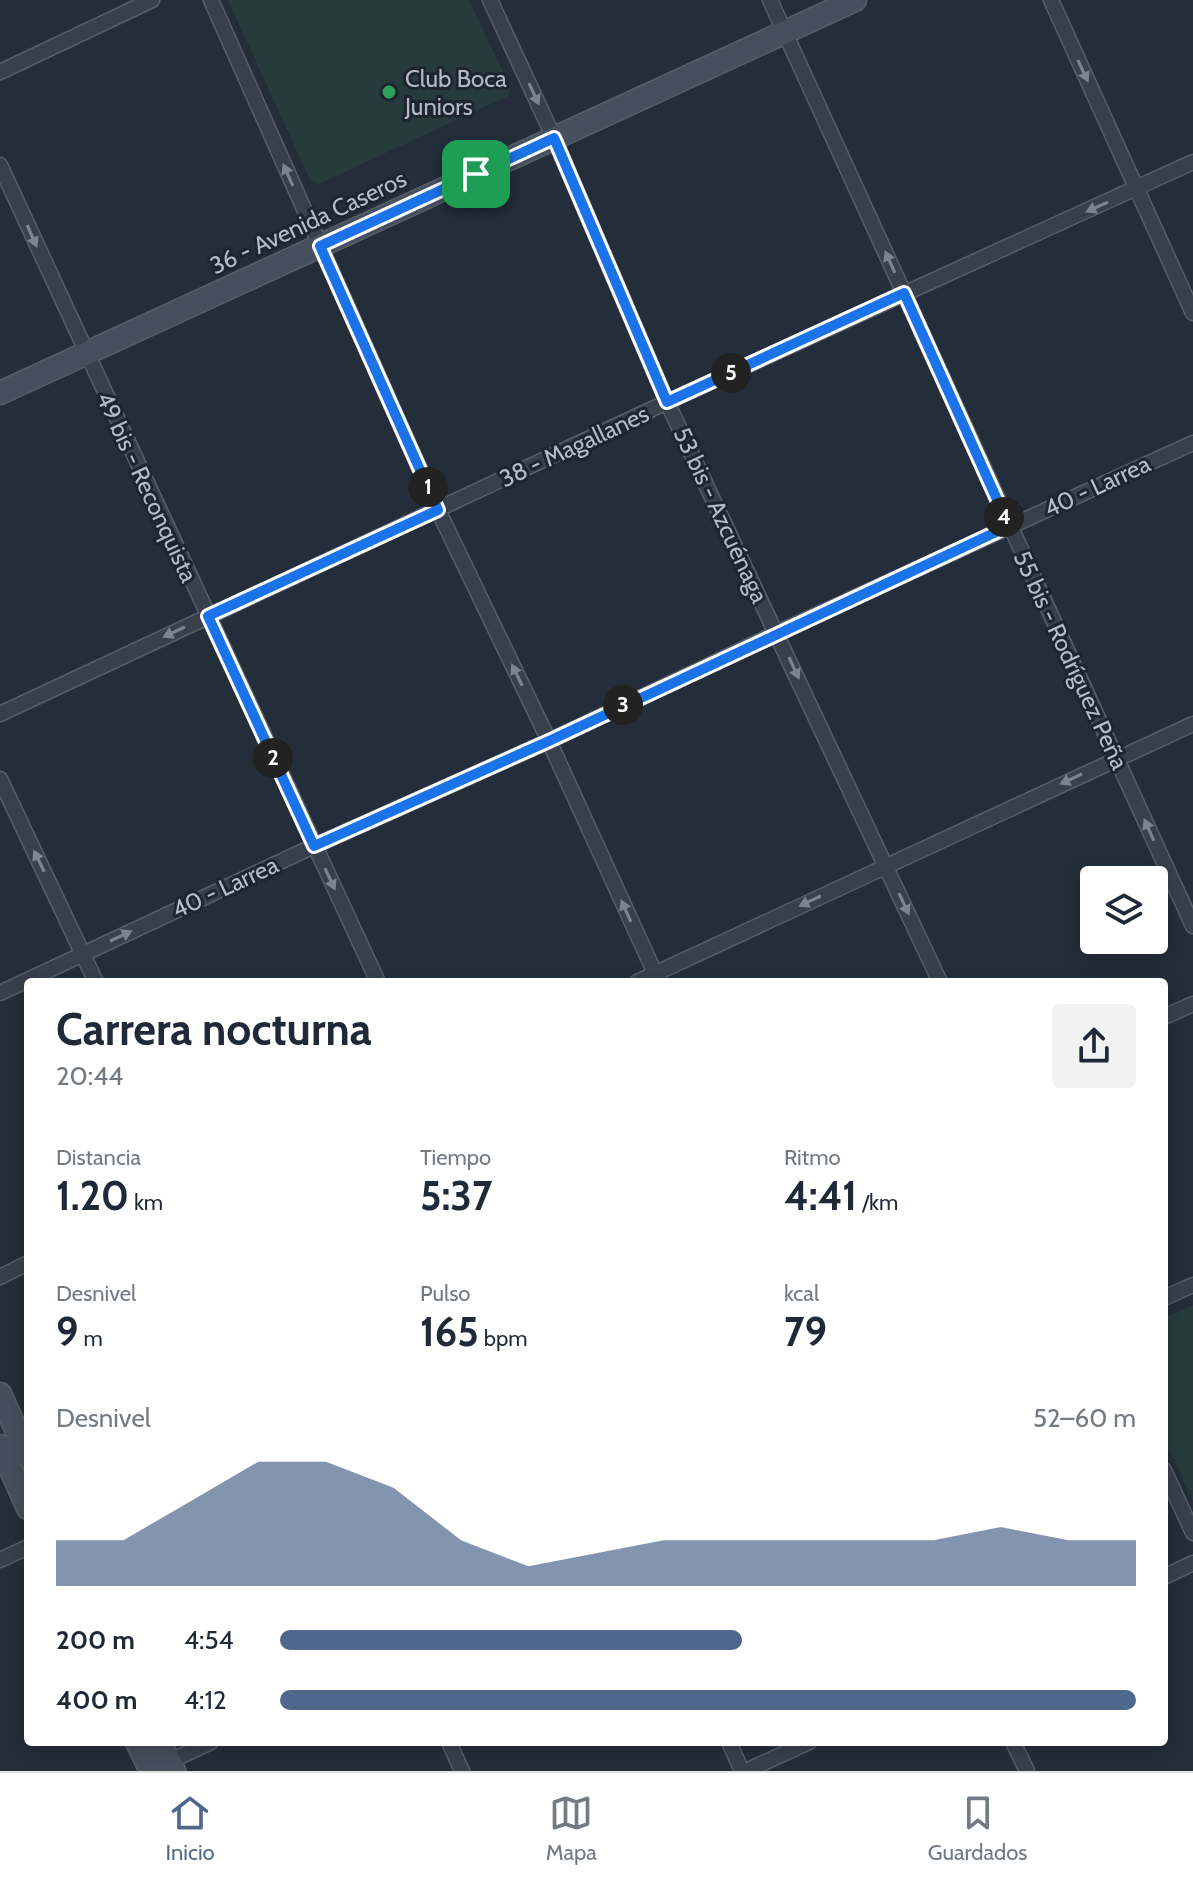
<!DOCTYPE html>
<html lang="es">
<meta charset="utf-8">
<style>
:root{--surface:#fff;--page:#f2f2f3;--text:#1f2937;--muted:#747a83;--line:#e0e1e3;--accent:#50678c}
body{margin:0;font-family:Cabin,sans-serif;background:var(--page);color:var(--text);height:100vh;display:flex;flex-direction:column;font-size:30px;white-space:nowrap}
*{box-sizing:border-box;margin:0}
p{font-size:26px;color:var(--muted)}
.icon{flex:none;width:44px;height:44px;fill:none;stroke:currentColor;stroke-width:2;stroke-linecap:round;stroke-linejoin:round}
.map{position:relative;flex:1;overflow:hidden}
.side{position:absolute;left:24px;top:978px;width:1144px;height:768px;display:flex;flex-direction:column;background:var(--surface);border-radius:8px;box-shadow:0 4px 20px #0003}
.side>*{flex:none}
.tools{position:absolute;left:1080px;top:866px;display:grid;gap:16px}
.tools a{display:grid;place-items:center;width:88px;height:88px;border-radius:8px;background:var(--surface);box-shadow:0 4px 20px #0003;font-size:40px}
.pin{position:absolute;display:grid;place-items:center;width:68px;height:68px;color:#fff;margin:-34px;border-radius:16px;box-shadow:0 4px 12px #0006}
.km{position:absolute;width:40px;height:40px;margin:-20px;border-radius:50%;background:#222;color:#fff;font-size:22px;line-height:40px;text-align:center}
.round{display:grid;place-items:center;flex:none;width:84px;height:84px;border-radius:8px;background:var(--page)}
.overview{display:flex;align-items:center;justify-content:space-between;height:136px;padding:0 32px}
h1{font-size:44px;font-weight:700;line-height:60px}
.figures{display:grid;grid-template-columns:repeat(3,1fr);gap:12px;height:136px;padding:8px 32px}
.figures div{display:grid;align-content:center}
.figures b{font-size:40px;font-weight:700}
.figures small{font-size:22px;font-weight:400}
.figures p{font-size:22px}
.chart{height:224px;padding:16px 32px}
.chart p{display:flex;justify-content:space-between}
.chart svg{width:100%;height:144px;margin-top:8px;fill:var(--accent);opacity:.7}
ul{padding:0 32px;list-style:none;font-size:26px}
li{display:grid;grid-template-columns:128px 96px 1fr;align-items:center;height:60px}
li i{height:20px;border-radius:10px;background:var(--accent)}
.dock{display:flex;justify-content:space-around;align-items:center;height:112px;border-top:2px solid var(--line);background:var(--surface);font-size:22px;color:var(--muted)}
.dock a{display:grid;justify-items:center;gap:4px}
.dock .on{color:var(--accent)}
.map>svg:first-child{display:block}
</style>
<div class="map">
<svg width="1193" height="1771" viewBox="0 0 1193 1771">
<rect width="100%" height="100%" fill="#242e3b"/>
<g fill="#273b3d">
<polygon points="228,0 469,0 510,87 508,96 319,184 310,180"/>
<polygon points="1193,1305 1193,1501 1164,1439 1164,1318"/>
</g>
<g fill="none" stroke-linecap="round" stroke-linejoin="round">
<defs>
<g id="street">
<polyline points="211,0 438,510 549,741 659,982"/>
<polyline points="490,0 554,138 667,402 940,982"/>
<polyline points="770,0 1193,926"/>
<polyline points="1051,0 1193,313"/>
<polyline points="0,72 152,0"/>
<polyline points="0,165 378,982"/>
<polyline points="0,714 667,402 1193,162"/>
<polyline points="0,779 96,982"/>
<polyline points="637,982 1193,724"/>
<polyline points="0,993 314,846 549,741 777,633 1193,443"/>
<polyline points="1164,1017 1193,1004"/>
<polyline points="0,1277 28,1263"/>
<polyline points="1164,1298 1193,1285"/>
<polyline points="1164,1470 1193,1533"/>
<polyline points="0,1560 28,1547"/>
<polyline points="1164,1577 1193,1563"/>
<polyline points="449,1742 462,1771"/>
<polyline points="729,1742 742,1771"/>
<polyline points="1013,1742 1027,1771"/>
<polyline points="162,1765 211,1742"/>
<polyline points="746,1771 809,1742"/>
</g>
<g id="secondary">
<polyline points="0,393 855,0"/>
<polyline points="0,1394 28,1456"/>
<polyline points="0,1446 28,1508"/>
<polyline points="137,1742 151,1771"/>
<polyline points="160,1742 174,1771"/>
</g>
</defs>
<use href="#street" stroke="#565e69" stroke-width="17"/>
<use href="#secondary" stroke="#565e69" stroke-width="25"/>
<use href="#street" stroke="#38404b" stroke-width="14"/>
<use href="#secondary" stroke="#464f5e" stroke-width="22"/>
</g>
<defs><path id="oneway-solid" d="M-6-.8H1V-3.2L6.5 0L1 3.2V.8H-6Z" transform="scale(2)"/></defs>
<g fill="#7c848f">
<use href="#oneway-solid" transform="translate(1083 71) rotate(65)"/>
<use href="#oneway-solid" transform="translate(534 94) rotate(65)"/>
<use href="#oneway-solid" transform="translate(288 175) rotate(-114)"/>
<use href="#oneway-solid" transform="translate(1097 207) rotate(156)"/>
<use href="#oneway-solid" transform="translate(32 236) rotate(66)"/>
<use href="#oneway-solid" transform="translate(890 262) rotate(-114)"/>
<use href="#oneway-solid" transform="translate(174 632) rotate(155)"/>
<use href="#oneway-solid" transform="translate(794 668) rotate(65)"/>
<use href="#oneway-solid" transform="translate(517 675) rotate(-116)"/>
<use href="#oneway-solid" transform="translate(1071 779) rotate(155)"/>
<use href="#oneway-solid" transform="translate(1149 830) rotate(-114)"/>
<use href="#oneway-solid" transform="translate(39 861) rotate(-116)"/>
<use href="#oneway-solid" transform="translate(330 879) rotate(65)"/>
<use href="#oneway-solid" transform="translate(810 901) rotate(155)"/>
<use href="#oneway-solid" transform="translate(904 904) rotate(65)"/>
<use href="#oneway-solid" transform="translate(626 911) rotate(-114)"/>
<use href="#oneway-solid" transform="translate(121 936) rotate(-25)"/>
</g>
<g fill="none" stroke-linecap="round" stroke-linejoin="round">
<defs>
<polygon id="route" points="554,138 667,402 904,293 1009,526 549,741 314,846 208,616 438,510 320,246"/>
</defs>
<use href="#route" stroke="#fff" stroke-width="16"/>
<use href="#route" stroke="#1a73e8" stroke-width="10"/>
</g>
<circle fill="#2e9e5b" stroke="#1d2530" stroke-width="3" cx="389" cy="92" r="8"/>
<g text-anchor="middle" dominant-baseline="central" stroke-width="6" stroke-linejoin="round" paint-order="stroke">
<g font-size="24" fill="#b3bbc7" stroke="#1d2530" text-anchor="start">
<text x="405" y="78">Club Boca<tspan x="405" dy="28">Juniors</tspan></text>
</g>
<g font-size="24" fill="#b3bbc7" stroke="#1d2530">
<text transform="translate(308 222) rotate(-25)">36 - Avenida Caseros</text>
<text transform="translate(574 446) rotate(-25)">38 - Magallanes</text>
<text transform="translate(1097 486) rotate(-25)">40 - Larrea</text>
<text transform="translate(147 487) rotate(65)">49 bis - Reconquista</text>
<text transform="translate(721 515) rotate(65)">53 bis - Azcuénaga</text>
<text transform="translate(1071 660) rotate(65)">55 bis - Rodríguez Peña</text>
<text transform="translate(225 887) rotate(-25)">40 - Larrea</text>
</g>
</g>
</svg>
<div class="tools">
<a><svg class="icon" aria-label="layers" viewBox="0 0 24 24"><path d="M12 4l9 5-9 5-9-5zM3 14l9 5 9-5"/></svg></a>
</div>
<div class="pin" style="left:476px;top:174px;background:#1e9e55"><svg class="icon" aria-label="arrive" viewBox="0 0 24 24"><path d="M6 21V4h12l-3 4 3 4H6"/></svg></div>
<b class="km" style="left:428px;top:487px">1</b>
<b class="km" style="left:273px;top:758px">2</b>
<b class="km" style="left:623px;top:705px">3</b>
<b class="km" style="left:1004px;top:517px">4</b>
<b class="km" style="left:731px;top:373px">5</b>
<section class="side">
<div class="overview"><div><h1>Carrera nocturna</h1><p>20:44</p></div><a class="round"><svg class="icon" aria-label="share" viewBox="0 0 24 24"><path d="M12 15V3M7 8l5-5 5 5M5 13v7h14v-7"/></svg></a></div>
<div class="figures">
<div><p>Distancia</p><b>1.20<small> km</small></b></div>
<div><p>Tiempo</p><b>5:37</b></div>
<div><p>Ritmo</p><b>4:41<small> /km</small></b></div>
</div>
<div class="figures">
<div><p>Desnivel</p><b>9<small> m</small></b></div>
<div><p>Pulso</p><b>165<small> bpm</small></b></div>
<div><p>kcal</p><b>79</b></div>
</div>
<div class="chart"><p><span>Desnivel</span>52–60 m</p>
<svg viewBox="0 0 160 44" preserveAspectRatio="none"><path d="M0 44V30L10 30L20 18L30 6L40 6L50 14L60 30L70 38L80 34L90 30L100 30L110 30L120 30L130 30L140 26L150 30L160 30V44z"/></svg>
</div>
<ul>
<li><b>200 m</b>4:54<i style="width:54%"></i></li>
<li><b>400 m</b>4:12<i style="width:100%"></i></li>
</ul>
</section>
</div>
<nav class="dock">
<a class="on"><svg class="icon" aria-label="home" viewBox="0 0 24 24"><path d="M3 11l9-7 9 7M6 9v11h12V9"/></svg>Inicio</a>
<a><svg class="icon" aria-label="map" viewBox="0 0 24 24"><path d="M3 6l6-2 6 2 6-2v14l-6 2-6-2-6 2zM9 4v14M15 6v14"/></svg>Mapa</a>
<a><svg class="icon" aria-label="saved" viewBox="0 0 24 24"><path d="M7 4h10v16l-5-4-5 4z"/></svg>Guardados</a>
</nav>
